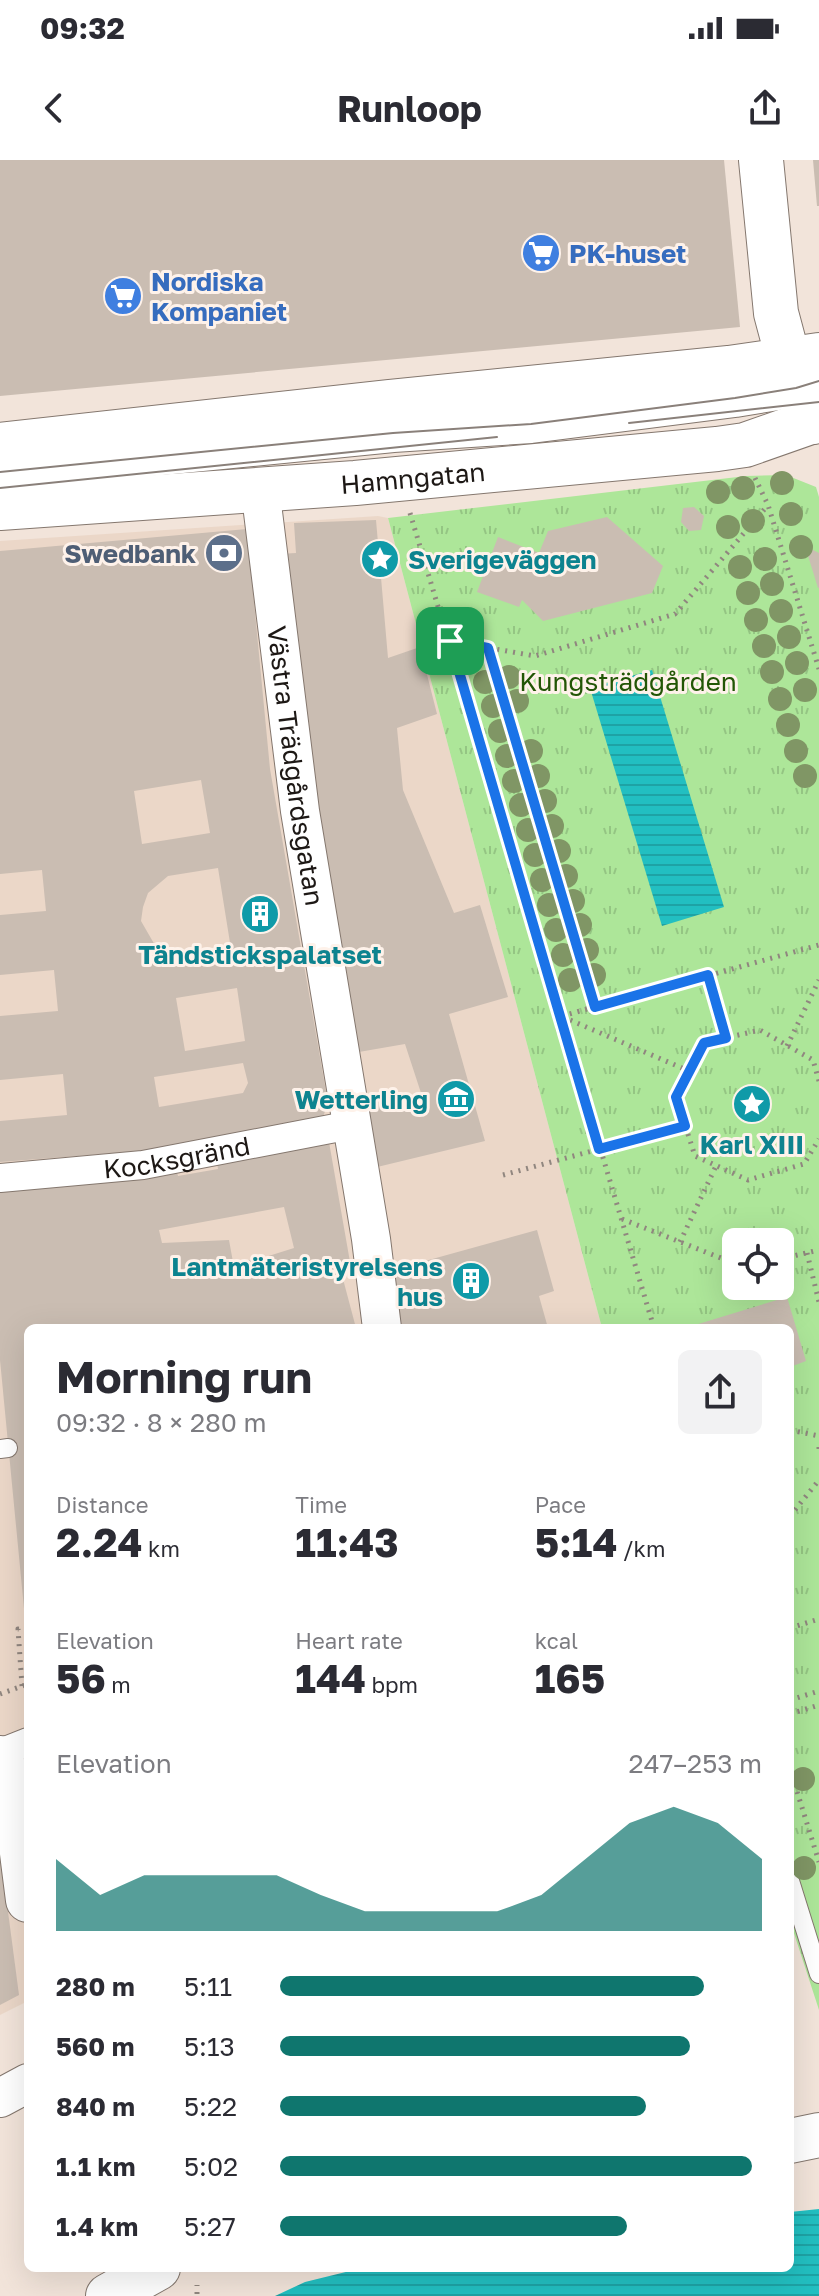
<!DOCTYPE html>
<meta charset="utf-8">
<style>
:root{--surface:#fff;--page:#f2f2f3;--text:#2b2b33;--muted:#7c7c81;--accent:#0f766e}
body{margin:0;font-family:"Golos Text",sans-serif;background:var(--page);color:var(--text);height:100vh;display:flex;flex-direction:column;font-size:30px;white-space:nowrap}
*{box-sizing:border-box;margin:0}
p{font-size:26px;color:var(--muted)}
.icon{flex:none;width:44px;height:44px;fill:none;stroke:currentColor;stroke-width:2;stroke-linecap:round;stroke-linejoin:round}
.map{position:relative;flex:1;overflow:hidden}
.panel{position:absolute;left:24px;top:1164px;width:770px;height:948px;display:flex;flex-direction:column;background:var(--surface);border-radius:12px;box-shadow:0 8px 32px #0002}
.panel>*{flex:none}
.tools{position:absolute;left:722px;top:1068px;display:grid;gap:16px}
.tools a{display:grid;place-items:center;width:72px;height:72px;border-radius:12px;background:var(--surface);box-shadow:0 8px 32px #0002;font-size:40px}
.pin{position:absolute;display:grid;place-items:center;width:68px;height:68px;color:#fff;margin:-34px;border-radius:16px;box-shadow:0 4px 12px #0006}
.round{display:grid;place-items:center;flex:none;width:84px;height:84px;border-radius:12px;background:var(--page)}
.summary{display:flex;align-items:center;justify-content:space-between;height:136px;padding:0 32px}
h1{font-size:44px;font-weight:700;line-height:60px}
.metrics{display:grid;grid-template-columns:repeat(3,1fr);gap:12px;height:136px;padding:8px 32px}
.metrics div{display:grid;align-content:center}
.metrics b{font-size:40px;font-weight:700}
.metrics small{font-size:22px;font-weight:400}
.metrics p{font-size:22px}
.chart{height:224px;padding:16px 32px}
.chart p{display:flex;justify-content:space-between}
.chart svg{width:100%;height:144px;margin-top:8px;fill:var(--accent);opacity:.7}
ul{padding:0 32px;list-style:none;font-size:26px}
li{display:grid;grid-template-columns:128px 96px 1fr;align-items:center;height:60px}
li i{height:20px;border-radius:10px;background:var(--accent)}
.status{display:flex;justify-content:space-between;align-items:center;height:56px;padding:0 40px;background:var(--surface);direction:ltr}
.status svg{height:22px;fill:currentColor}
header{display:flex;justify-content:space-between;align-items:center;height:104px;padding:0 32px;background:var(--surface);font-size:36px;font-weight:700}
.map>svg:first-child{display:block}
</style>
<div class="status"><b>09:32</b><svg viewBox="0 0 49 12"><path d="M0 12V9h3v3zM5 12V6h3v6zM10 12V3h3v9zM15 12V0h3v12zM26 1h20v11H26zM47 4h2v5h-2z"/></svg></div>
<header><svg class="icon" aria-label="back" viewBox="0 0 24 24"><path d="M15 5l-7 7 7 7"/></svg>Runloop<svg class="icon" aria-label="share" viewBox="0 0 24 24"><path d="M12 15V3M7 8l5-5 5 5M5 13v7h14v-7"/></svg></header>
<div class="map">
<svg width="819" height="2136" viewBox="0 0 819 2136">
<defs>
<pattern id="park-tufts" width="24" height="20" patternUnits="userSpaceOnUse" patternTransform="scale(2)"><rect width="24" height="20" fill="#ade699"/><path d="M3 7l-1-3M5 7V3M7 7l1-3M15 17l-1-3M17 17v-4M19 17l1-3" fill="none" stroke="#94c583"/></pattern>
<pattern id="water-rules" width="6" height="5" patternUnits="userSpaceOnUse" patternTransform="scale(2)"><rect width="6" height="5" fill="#22bfc1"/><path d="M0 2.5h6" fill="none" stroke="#1ea3a5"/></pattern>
</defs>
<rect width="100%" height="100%" fill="#f2e4da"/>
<polygon fill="#ebd7c8" points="378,356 388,358 602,1168 28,1168 28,1841 0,1855 0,381"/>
<path fill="url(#park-tufts)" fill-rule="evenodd" d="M 786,315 L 816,327 L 819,337 L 819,1850 L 790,1761 L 790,1168 L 602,1168 L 388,358 L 746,316 ZM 736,1082 L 780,1082 L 780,1126 L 736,1126 Z"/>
<g fill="url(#water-rules)">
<polygon points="652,510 724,747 662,766 590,528"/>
<polygon points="819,2049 819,2136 275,2136 305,2122 362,2108 790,2108 790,2052"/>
</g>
<g fill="#cabdb2" fill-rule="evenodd">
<polygon points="0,0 724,0 740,167 0,236"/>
<polygon points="813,0 819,0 819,46 817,46"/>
<polygon points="694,347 704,356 701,370 689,371 681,362 683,348"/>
<polygon points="607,357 663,406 652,433 543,461 522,440 519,447 477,432 498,377 539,393 548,371"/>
<polygon points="376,360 388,498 420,487 437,554 397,568 403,630 454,753 480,745 508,837 449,854 485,981 373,1008 362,945 421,933 405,884 353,893 278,394 296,393 294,363"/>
<path d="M 247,369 L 270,609 L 328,943 L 323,957 L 143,991 L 0,1002 L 0,961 L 67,955 L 63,914 L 0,920 L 0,856 L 58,851 L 54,810 L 0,815 L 0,755 L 46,751 L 42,710 L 0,714 L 0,391 ZM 201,620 L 210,673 L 142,684 L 134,631 ZM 218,708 L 231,789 L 181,796 L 167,794 L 156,787 L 141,761 L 143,747 L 148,733 L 168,716 ZM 237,828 L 245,881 L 185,891 L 176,838 ZM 243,903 L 248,923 L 243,933 L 159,947 L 154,917 Z"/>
<polygon points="805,386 819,393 819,428 818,428"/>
<path d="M 329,982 L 350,1102 L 339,1104 L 356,1168 L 249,1168 L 248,1165 L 222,1168 L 28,1168 L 28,1469 L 26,1469 L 0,1200 L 0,1032 L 128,1020 L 176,1009 L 178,1016 L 218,1009 L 217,1003 ZM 284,1047 L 294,1088 L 259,1099 L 233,1102 L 229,1080 L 162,1083 L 159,1070 Z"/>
<polygon points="537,1070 554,1131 539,1136 548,1168 401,1168 389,1111"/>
<polygon points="787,1137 806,1201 790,1207 790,1168 696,1168 695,1165"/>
<polygon points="0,1691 19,1835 0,1845"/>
</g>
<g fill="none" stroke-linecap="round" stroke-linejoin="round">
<defs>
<g id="service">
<polyline points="0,1289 8,1288"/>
<polyline points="790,1721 819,1814"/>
</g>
<g id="pedestrian">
<path id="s1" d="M 0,1018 L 143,1005 L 351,965"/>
<polyline points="0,1593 28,1582"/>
</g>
<g id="minor">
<polyline points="0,312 393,273 531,264 735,238 796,228 819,221"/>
<path id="s2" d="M 260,328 L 300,651 L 371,1079 L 382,1168"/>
<polyline points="0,1938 28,1923"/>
</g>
<g id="tertiary">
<polyline points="761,0 776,153 796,228 813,262"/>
<polyline points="0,285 388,242 729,208 819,195"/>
<path id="s3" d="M 0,348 L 355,323 L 717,289 L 745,285 L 819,259"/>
<polyline points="0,1598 15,1638 28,1740"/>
<polyline points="790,1981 819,1975"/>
<polyline points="108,2136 158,2108"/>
</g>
</defs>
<use href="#service" stroke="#84776e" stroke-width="20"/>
<use href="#pedestrian" stroke="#84776e" stroke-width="30"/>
<use href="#minor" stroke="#84776e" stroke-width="40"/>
<use href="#tertiary" stroke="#84776e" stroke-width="46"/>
<g stroke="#90867f" stroke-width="5" stroke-dasharray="2 6" stroke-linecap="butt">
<polyline points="755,318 768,345 819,509"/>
<polyline points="410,353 654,1168"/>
<polyline points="450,481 535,496 675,454 768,345"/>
<polyline points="488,488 595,847"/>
<polyline points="708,815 726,878"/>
<polyline points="562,856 819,785"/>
<polyline points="563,857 689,911"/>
<polyline points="787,886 819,820"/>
<polyline points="819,921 813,900 760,870 704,883 676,937 695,996 748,1020 804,1004 819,979"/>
<polyline points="503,1015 685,966"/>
<polyline points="622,1059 736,1104"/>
<polyline points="680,1082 716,1006"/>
<polyline points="807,1093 819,1142"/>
<polyline points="780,1099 819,1090"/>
<polyline points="790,1270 819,1276"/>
<polyline points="819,1287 819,1291"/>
<polyline points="790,1356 819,1320"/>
<polyline points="790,1468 819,1459"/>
<polyline points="22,1526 18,1469 26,1470"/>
<polyline points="0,1534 28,1524"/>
<polyline points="790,1540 819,1531"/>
<polyline points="790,1554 819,1545"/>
<polyline points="790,1609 819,1702"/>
<polyline points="197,2134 197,2125"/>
</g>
<use href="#service" stroke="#fff" stroke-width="18"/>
<use href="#pedestrian" stroke="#fff" stroke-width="28"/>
<use href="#minor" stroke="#fff" stroke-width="38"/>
<use href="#tertiary" stroke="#fff" stroke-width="44"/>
<g stroke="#8a807a" stroke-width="2">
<polyline points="629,263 819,242"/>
<polyline points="0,312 393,273 531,264 735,238 796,228 819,221"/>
<polyline points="0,328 497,277"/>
</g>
</g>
<g fill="#809665">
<circle cx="782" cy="323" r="12"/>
<circle cx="743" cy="328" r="12"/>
<circle cx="718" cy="332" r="12"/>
<circle cx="791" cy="354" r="12"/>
<circle cx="753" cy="361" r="12"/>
<circle cx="728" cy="367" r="12"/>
<circle cx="801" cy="387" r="12"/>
<circle cx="765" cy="399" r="12"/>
<circle cx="740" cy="407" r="12"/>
<circle cx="772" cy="424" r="12"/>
<circle cx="748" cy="433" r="12"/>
<circle cx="781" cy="451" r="12"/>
<circle cx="756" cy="460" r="12"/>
<circle cx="789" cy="477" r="12"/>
<circle cx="764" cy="486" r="12"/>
<circle cx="797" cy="503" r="12"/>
<circle cx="772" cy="512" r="12"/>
<circle cx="509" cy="517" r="12"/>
<circle cx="485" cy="522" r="12"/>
<circle cx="805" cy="530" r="12"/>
<circle cx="780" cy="539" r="12"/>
<circle cx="517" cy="541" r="12"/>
<circle cx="493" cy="546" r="12"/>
<circle cx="788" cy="565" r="12"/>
<circle cx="500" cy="571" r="12"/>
<circle cx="531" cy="591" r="12"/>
<circle cx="796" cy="591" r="12"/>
<circle cx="507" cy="596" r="12"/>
<circle cx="538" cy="616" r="12"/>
<circle cx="805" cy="616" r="12"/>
<circle cx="514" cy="621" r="12"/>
<circle cx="545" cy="641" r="12"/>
<circle cx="521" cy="645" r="12"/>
<circle cx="552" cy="666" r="12"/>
<circle cx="528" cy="670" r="12"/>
<circle cx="559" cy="691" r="12"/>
<circle cx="535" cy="695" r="12"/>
<circle cx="566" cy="716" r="12"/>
<circle cx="542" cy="720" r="12"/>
<circle cx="573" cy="741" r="12"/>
<circle cx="549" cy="745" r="12"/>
<circle cx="580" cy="765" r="12"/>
<circle cx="556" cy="770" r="12"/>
<circle cx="587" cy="790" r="12"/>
<circle cx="563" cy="795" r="12"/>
<circle cx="594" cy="815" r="12"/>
<circle cx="570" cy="820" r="12"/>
<circle cx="803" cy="1619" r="12"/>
<circle cx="804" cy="1708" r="12"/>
</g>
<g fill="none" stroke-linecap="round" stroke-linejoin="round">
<defs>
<polygon id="route" points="450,481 488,488 595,847 708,815 726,878 704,883 676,937 685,966 599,989"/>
</defs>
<use href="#route" stroke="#fff" stroke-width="16"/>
<use href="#route" stroke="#1a73e8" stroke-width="10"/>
</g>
<defs>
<symbol id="supermarket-disc" viewBox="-11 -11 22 22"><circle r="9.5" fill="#3f7fe0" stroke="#fef2ea"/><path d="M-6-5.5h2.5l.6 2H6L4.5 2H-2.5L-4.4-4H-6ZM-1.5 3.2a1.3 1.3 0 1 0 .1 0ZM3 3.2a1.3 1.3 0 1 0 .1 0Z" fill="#fff"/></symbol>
<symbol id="bank-disc" viewBox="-11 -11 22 22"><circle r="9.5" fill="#5c6f8a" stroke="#fef2ea"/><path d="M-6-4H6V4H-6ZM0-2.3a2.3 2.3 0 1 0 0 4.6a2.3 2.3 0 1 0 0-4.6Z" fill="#fff"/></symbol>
<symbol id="sight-disc" viewBox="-11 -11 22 22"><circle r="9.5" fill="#0f9aa8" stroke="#fef2ea"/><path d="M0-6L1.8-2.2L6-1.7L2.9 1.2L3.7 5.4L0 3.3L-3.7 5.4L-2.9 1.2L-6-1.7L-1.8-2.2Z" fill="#fff"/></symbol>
<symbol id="building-disc" viewBox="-11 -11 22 22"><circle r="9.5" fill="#0f9aa8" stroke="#fef2ea"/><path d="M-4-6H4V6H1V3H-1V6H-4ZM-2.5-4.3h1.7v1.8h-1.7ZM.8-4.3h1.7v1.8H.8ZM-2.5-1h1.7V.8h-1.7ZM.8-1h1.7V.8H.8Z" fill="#fff"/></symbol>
<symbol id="museum-disc" viewBox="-11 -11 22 22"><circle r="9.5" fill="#0f9aa8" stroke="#fef2ea"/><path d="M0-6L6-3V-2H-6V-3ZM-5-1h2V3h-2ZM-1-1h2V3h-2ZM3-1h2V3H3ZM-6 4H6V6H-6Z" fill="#fff"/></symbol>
</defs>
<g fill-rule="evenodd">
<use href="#supermarket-disc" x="519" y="71" width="44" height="44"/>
<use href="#supermarket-disc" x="101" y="114" width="44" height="44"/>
<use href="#bank-disc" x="202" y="371" width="44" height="44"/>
<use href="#sight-disc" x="358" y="377" width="44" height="44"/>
<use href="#building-disc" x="238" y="732" width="44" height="44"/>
<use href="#museum-disc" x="434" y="917" width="44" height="44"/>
<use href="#sight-disc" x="730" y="922" width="44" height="44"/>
<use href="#building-disc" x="449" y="1099" width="44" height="44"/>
</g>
<g text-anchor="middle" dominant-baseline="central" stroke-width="6" stroke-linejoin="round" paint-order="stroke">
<g font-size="26" font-weight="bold" fill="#366cbe" stroke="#fef2ea" text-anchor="start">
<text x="569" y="93">PK-huset</text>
<text x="151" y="121">Nordiska<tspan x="151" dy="30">Kompaniet</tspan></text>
</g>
<g font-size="26" fill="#1d1815" stroke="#fef2ea">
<text stroke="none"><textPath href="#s3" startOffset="414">Hamngatan</textPath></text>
<text stroke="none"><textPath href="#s2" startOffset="280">Västra Trädgårdsgatan</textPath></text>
<text stroke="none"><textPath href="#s1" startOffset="178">Kocksgränd</textPath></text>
</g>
<g font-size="26" font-weight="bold" fill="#4e5e75" stroke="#fef2ea" text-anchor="end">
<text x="196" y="393">Swedbank</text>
</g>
<g font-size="26" font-weight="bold" fill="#0d838f" stroke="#fef2ea">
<text x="408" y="399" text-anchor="start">Sverigeväggen</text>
<text x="260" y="794">Tändstickspalatset</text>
<text x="428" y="939" text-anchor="end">Wetterling</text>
<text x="752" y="984">Karl XIII</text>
<text x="443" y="1106" text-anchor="end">Lantmäteristyrelsens<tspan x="443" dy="30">hus</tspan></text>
</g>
<g font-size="26" fill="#225605" stroke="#fef2ea">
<text x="628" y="521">Kungsträdgården</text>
</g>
</g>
</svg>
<div class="tools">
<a><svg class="icon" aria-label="locate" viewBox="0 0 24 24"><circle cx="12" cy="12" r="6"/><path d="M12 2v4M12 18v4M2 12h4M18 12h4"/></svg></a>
</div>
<div class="pin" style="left:450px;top:481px;background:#1e9e55"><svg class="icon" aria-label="arrive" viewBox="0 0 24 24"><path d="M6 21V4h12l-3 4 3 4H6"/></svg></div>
<section class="panel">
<div class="summary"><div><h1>Morning run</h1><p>09:32 · 8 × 280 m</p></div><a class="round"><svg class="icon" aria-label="share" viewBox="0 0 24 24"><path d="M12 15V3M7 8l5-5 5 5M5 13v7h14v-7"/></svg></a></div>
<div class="metrics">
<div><p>Distance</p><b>2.24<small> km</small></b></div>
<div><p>Time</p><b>11:43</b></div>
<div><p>Pace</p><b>5:14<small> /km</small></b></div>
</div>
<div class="metrics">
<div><p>Elevation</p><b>56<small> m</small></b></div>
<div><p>Heart rate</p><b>144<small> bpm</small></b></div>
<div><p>kcal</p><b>165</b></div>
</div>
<div class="chart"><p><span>Elevation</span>247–253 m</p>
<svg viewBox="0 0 160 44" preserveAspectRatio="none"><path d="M0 44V22L10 33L20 27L30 27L40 27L50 27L60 33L70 38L80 38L90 38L100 38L110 33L120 22L130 11L140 6L150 11L160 22V44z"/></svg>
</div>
<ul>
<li><b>280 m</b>5:11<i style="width:88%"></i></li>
<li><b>560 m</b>5:13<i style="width:85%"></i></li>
<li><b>840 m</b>5:22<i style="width:76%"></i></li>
<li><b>1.1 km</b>5:02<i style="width:98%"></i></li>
<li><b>1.4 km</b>5:27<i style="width:72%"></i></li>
</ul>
</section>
</div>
